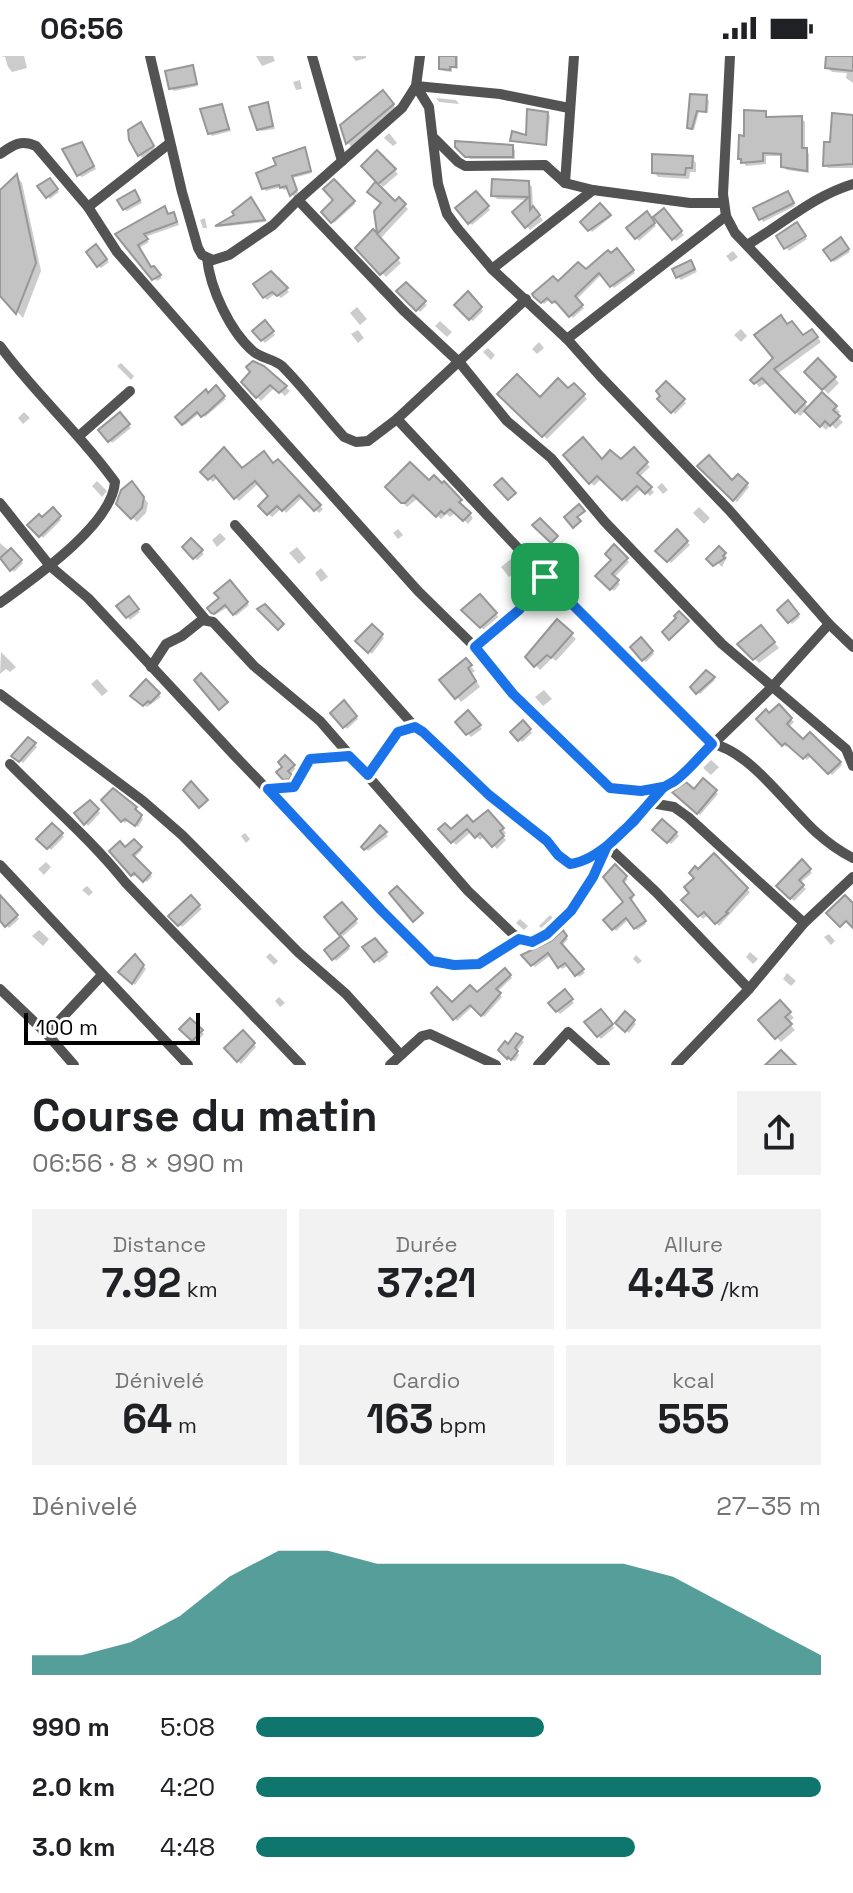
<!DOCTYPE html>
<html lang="fr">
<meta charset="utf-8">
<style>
:root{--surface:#fff;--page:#f2f2f2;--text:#202124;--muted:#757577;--accent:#0f766e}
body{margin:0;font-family:"Space Grotesk",sans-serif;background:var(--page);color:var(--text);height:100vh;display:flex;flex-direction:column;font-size:30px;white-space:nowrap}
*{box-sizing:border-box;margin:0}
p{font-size:26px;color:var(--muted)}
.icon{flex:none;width:44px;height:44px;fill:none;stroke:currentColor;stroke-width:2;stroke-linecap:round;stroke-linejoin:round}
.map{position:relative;height:1009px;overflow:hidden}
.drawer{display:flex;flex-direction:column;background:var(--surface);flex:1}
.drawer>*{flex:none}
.scale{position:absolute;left:24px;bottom:20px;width:176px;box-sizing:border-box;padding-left:8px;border:4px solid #000;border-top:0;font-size:22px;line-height:28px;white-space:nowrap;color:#000;-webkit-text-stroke:6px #fff;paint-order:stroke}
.pin{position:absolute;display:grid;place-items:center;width:68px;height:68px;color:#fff;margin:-34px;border-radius:16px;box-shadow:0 4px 12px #0006}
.round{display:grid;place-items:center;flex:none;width:84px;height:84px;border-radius:0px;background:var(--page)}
.head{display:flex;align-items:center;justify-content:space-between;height:136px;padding:0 32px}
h1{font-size:44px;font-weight:600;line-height:60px}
.metrics{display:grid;grid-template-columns:repeat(3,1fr);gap:12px;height:136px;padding:8px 32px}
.metrics div{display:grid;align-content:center;border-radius:0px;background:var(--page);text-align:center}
.metrics b{font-size:40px;font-weight:600}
.metrics small{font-size:22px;font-weight:400}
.metrics p{font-size:22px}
.chart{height:224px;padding:16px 32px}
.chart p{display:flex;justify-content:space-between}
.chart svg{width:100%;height:144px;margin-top:8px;fill:var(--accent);opacity:.7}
ul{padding:0 32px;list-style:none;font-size:26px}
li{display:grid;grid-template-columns:128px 96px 1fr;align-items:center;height:60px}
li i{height:20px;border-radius:10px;background:var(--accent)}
.status{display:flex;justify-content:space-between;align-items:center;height:56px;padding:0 40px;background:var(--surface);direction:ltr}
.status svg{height:22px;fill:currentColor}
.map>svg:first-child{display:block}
</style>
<div class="status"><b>06:56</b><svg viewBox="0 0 49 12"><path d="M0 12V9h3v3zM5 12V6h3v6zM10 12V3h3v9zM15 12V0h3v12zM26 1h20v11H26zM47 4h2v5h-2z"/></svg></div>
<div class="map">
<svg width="853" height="1009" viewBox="0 0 853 1009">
<rect width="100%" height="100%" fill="#fff"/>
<g fill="#0003">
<polygon points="0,0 24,0 27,12 12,16 8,11 5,1"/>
<polygon points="256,0 273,0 275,5 262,10"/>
<polygon points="352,0 366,0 366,2 356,5"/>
<polygon points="441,0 458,0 458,13 452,12 452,16 444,15 441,12"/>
<polygon points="829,0 853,0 853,27 846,22 847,17 832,16 828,12"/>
<polygon points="192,11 198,30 174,35 171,32"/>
<polygon points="300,24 302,33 296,34 293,26"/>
<polygon points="692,40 709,44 708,57 699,56 694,74 689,72"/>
<polygon points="387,41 397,54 352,92 348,87 342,69"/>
<polygon points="436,42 456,44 459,48 439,46"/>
<polygon points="267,48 275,73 261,75 258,72"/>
<polygon points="222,50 231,75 212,80 209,77"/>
<polygon points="765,57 768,63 801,62 805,66 805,93 809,98 809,117 787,114 783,110 783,100 766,100 766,108 746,110 740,102 746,82"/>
<polygon points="547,58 550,60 547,90 512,84 528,81"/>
<polygon points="853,61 853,112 828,112 825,109 832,88"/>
<polygon points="143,72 155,93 142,102 131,83"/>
<polygon points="389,77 397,87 393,90 384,82"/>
<polygon points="84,91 96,113 82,121 79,119"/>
<polygon points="457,91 512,91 515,94 515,103 470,103"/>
<polygon points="304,93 312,117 293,122 298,137 294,141 289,132 284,134 281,131 266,135 263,132 278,110"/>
<polygon points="377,97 398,118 383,131 364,110"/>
<polygon points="692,102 696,107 696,116 690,116 689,123 658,121 654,116"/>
<polygon points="17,121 22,127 41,215 23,262 0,237 0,137"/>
<polygon points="49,124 59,136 50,143 40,131"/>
<polygon points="334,125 355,148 334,167 323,156 336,144"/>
<polygon points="528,127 532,131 533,153 543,164 530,174 514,156 529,144 497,143 493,139"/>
<polygon points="476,137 490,154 472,169 469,166"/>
<polygon points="137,139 142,147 127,155 124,153"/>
<polygon points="790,140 795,150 763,166 761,163"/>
<polygon points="399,144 408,153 380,183 401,207 386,221 357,192 379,183 376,155"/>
<polygon points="254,146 266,166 218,171 237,160"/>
<polygon points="600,149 611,161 592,176 583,166"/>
<polygon points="165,153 169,160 173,158 176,161 179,169 145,181 149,186 139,192 151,213 153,212 162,222 157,225 118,179"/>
<polygon points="664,155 684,179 676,185 656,161"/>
<polygon points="650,161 656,170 639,185 629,172"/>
<polygon points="205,162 207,172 203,172 200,164"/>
<polygon points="799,171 807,183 789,195 779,181"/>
<polygon points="841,184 850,196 834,206 826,195"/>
<polygon points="99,193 109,206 101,212 98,209"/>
<polygon points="616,195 635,217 614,232 602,218 576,244 584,252 573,262 558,246 555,248 550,243 544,248 535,238 586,216"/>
<polygon points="733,195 738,201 731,206 726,200"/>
<polygon points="693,209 697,216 681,224 678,221 674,214"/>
<polygon points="271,217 289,236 281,242 276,237 267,244 264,241"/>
<polygon points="406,229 427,249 420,256 399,235"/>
<polygon points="468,238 483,255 473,265 457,249"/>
<polygon points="357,251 367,263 360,269 350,257"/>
<polygon points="440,265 452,276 447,281 435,270"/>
<polygon points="265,267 275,279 265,287 255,275"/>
<polygon points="788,270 804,281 816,279 821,286 777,318 809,352 835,351 840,356 836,360 843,366 836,373 831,368 826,374 806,355 800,360 768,326 759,331 753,324 776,302"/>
<polygon points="741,273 747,280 741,286 734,279"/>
<polygon points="358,274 364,282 358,287 351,278"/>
<polygon points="539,286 544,292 537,298 532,293"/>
<polygon points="488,292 495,299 491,304 483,296"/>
<polygon points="818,305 839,327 828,338 807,316"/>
<polygon points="121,307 134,320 131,324 117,310"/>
<polygon points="263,312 290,335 285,340 275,331 261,345 244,326"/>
<polygon points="666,328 686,347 675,358 660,343"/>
<polygon points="574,330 587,343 547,383 500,338 540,343 568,335"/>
<polygon points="216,332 226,343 205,361 201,356 185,369 178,362"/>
<polygon points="24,356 30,362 23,368 18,362"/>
<polygon points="119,358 131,372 112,387 101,374"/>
<polygon points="634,394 650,411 639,421 654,436 650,440 642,432 627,446 602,422 594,430 566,399 621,406"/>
<polygon points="277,406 323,453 319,457 303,441 286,457 282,452 272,461 261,450 271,440 259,427 239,445 218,421 213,426 203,416 242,415 274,410"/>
<polygon points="700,410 732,427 738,421 749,431 737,446"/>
<polygon points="97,425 107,435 102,441 92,430"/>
<polygon points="429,427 442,430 444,428 473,462 468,468 456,456 450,461 447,458 441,463 418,442 407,451 387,431"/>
<polygon points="662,427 668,434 663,438 657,431"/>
<polygon points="137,433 148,447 146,457 137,466 119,448"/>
<polygon points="699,451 710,462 704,468 693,457"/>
<polygon points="53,454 61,464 43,482 30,469"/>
<polygon points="398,473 403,479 398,483 393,477"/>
<polygon points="677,476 690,489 671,507 658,495"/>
<polygon points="220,477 226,483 217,491 212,484"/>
<polygon points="191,485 204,498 197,504 184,491"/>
<polygon points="0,487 23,507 14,516 0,503"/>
<polygon points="614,490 629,506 614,522 620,528 614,535 598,520 613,504"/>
<polygon points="297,491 306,502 299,508 289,497"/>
<polygon points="719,493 727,501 722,511 711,500"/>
<polygon points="511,503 519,513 509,521 501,511"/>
<polygon points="321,512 328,521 321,526 315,517"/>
<polygon points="561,514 567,519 562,524 557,519"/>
<polygon points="230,527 249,549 236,560 228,551 215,559 209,553 222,543"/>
<polygon points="480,540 500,563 486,576 464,554"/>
<polygon points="129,543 140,556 130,564 119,550"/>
<polygon points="788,547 800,561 792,568 780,554"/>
<polygon points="557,566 576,583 556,605 552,602 540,614 528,601"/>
<polygon points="372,571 384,582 372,598 358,585"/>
<polygon points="766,576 779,592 759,607 740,588"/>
<polygon points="641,584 654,598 646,606 632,591"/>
<polygon points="1,596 16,611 10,616 6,613 0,618"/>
<polygon points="465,605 475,615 472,617 480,631 461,646 457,641"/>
<polygon points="706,616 715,624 700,638 692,631"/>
<polygon points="97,623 108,635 102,640 91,628"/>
<polygon points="146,626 161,641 147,651 135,643"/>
<polygon points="544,634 552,643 543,650 535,641"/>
<polygon points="344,647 358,663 347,673 333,657"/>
<polygon points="779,651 794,666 788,672 803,686 810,679 842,709 832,719 812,699 807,704 789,688 786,691 759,663 769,660"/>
<polygon points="468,657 482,673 471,681 457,666"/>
<polygon points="523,667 532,677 522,686 513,676"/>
<polygon points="29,683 37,691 23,707 15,700"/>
<polygon points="285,702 296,713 289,719 292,725 288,725 279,716 285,711"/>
<polygon points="711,704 719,711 711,719 703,712"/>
<polygon points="703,724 718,738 700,759 675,736 694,735"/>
<polygon points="113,735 138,754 136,757 143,763 138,771 128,764 125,767 104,745"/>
<polygon points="90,746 100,757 88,770 77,757"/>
<polygon points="488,756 506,777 502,780 506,784 497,793 485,780 480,784 472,775 456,789 441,773 451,776 473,769"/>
<polygon points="663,765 679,780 671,788 655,774"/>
<polygon points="52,769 64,781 51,794 39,783"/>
<polygon points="380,772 388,780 368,795 364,791"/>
<polygon points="245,777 250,783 246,787 241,780"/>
<polygon points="134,786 142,794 134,802 152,820 147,826 137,817 134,821 112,796 125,794"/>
<polygon points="714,800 750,836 719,870 709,858 703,863 684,844 692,838 698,816"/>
<polygon points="46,806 51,811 44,819 38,813"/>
<polygon points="803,806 812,817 800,827 806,833 794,845 779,830"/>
<polygon points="615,811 628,823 624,828 634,842 630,845 646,868 637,874 629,863 616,875 606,864 626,846"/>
<polygon points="87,830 93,836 89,840 82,834"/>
<polygon points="0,841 19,863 9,872 0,862"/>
<polygon points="191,842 202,853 182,871 171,860"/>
<polygon points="342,848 358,867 343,880 327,861"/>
<polygon points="550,859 553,862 541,872 539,870"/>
<polygon points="520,863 528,870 524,874 516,867"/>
<polygon points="39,874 49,883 43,890 32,880"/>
<polygon points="563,877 568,883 562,890 585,917 579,921 569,909 562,913 551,899 535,911 524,899 552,887"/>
<polygon points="829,878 835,885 831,889 824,881"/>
<polygon points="341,883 350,893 336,905 327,894"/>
<polygon points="374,884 388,900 379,907 365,892"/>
<polygon points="750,896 758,903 753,908 746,901"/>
<polygon points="270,897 278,905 274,909 266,901"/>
<polygon points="636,899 642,905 638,908 633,903"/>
<polygon points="135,901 146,913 135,929 121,915"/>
<polygon points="505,914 512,922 497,936 502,941 484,961 473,950 457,965 434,937 452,949 477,939"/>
<polygon points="787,917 796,925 791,930 783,923"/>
<polygon points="564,936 574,947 560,958 551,948"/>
<polygon points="279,941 285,947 280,951 275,945"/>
<polygon points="780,947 794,962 788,966 795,974 781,986 761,964"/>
<polygon points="600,955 614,972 601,983 587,966"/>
<polygon points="625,958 636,968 629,977 618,967"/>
<polygon points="190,965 204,978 196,987 182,973"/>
<polygon points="243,977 256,991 241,1008 226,992"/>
<polygon points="517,980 524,986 516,996 519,999 515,1005 511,1004 501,994 508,990"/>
</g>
<g fill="#c3c3c3" stroke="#979797" stroke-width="2">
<polygon points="439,0 456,0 456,11 450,11 450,14 439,13"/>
<polygon points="826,0 853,0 853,15 825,12"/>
<polygon points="193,9 197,28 169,33 165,15"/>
<polygon points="383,34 394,48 346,88 340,69"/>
<polygon points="690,38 707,39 706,56 697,55 692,73 687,72"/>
<polygon points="268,46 273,70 257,74 249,51"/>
<polygon points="222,48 229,73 208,78 200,53"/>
<polygon points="527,53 548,56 546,89 510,85 512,75 526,79"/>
<polygon points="744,54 766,55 766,61 802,60 802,92 807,92 807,115 781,111 781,98 763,97 763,105 741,107 741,103 738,103 739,79 744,80"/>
<polygon points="832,57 853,59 853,108 823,110 824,86 830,86"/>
<polygon points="141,66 154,90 138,100 129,84 128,74"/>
<polygon points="455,85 513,89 513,101 465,101 455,91"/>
<polygon points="82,86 94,110 77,120 62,93"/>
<polygon points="305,91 311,115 292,120 297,134 290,140 286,130 280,132 279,129 262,133 256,117 276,109 273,102"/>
<polygon points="377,94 396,113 378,128 395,145 399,141 406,148 377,178 399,202 380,219 355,192 373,173 377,177 374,155 381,147 367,136 375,126 378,128 361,110"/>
<polygon points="652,98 693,100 692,112 686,112 685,119 652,117"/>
<polygon points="17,118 36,207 16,258 0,240 0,134"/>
<polygon points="50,122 58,133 46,142 37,130"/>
<polygon points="334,123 355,145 331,167 321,156 333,144 323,133"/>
<polygon points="492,123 529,125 530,154 533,150 540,159 525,172 512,156 529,141 491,140"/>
<polygon points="135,134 140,144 123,154 117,144"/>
<polygon points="476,135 489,150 468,168 455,152"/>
<polygon points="788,135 794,147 759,164 753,152"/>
<polygon points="251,141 265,164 215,170 234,159 232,156"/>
<polygon points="600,147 611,159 588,175 580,166"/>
<polygon points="165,150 168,158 174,156 177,166 144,178 148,183 138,189 151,211 154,210 161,219 152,224 115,178"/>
<polygon points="664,152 682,175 672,184 653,161"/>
<polygon points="647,155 655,167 635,183 626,172"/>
<polygon points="797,166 806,180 784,193 776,180"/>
<polygon points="841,181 849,193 831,205 823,194"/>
<polygon points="96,188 107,203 97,211 86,196"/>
<polygon points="617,192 634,214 610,231 599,217 575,240 583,249 569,261 555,245 552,247 547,242 541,247 534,241 532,238 553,220 558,225 578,206 586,213 608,194 611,197"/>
<polygon points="691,204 695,213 676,222 672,213"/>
<polygon points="271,215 288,232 277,240 272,236 263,242 253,228"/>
<polygon points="406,226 426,245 416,255 396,235"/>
<polygon points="468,235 482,251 469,264 454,249"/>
<polygon points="781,259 787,268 792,265 803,279 812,273 818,281 774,313 806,346 795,357 762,322 754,328 750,324 773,302 754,279"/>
<polygon points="265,264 274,275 261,285 252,275"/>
<polygon points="818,302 836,321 822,334 804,316"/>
<polygon points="253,305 264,310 287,330 279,337 270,329 256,342 241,326 250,316 246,311"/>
<polygon points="517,318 540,341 558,322 568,332 574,327 585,338 542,381 497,338"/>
<polygon points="666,325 685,343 671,357 657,343 660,340 656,335"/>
<polygon points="216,329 225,340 209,355 201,361 197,356 182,369 175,361 206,333 208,337"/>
<polygon points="822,336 837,350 833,354 840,360 830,370 825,365 820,371 804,355"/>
<polygon points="120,356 130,368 108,386 98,374"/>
<polygon points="583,381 602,403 610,394 621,403 634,391 648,406 637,417 652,431 645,438 637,430 622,444 597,420 589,428 563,399"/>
<polygon points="224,391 242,412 264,395 273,407 278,403 321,449 314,455 299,439 282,455 277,450 267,459 258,450 268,440 255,425 234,443 214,419 208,424 200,416"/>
<polygon points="709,399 732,424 738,418 748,427 733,445 697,410"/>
<polygon points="410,406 429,424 434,419 442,427 444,425 462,444 459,446 471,457 463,465 450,453 444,458 441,455 436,461 413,439 405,447 401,447 385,431"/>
<polygon points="502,422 516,437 508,444 494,429"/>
<polygon points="132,425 144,441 142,452 131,463 116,448 121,434"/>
<polygon points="579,448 585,455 577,461 581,465 573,472 564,461"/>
<polygon points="53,451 61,460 39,481 27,469 39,458 42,461"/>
<polygon points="540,462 558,480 551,487 532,469"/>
<polygon points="677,473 688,485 667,506 655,495"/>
<polygon points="191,482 203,494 193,503 182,491"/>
<polygon points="614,488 628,502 612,518 619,524 610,534 595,520 611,504 605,498"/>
<polygon points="719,490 726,497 723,500 725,502 713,510 706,503"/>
<polygon points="11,492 22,504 10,515 0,502"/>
<polygon points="230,524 248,546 233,559 225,549 214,558 211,557 207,552 219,542 214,537"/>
<polygon points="480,538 497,557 480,572 461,554"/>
<polygon points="129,540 139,553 126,562 116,550"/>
<polygon points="788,544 799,558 788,567 777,554"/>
<polygon points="265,548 284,568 278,574 257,553"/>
<polygon points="679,555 689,565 669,584 662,576 676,562 674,560"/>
<polygon points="557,563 573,577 551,602 547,599 534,611 525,601"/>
<polygon points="372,568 383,578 368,597 355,585"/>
<polygon points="761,569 775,586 753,604 737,588"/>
<polygon points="641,581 653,595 642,605 630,591"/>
<polygon points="466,602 472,609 468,612 476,625 455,643 439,624"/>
<polygon points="706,614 715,621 696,638 690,631"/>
<polygon points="201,617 228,646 219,654 194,624"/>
<polygon points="146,623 160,637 150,647 148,645 143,650 130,640"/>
<polygon points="344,644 357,660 343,672 330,657"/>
<polygon points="779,648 792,662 787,668 803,683 810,676 841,706 828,718 808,698 803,703 785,687 782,690 756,663 766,653 769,657"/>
<polygon points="468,654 481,669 466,679 455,666"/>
<polygon points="523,664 531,673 518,685 510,676"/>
<polygon points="28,681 36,687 19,706 11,700"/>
<polygon points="285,699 295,709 288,715 292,719 289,723 283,724 276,716 282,711 278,706"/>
<polygon points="703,722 717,734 697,758 672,736 686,726 694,733"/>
<polygon points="191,725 208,744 199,752 183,734"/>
<polygon points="113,732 137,751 135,753 142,759 135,770 125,763 121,766 101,744"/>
<polygon points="90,744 99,753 84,769 74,757"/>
<polygon points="488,754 504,772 500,775 504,780 492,791 480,777 475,782 467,773 451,787 438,773 445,767 451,773 467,759 473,766"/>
<polygon points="662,763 677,776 667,787 652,774"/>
<polygon points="52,767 63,777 47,793 36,783"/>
<polygon points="380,769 387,776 364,794 361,791"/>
<polygon points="134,783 142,791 133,799 151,817 143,826 134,817 131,820 109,795 120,785 125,791"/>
<polygon points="714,797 748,832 726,856 728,857 715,868 704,856 698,861 681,844 689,837 684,831 694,822 689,817 695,810 698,813"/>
<polygon points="802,803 811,813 799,824 804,829 790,843 776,830"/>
<polygon points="615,808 627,820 623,825 634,839 630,842 646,865 634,873 626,862 612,874 603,864 623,846 603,821"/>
<polygon points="397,830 423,857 413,866 389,837"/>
<polygon points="0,839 18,859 5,871 0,865"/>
<polygon points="191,839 200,849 178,870 168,860"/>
<polygon points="845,839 853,847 853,872 846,865 840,871 826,857"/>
<polygon points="342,846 357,863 339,879 324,861"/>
<polygon points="563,874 567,880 561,887 584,913 575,920 565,907 558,912 548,897 531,910 521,899 551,885"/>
<polygon points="341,880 349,890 332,904 324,894"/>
<polygon points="375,882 387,896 374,906 362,891"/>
<polygon points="135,898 144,909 132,928 118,916"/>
<polygon points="505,912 511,919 496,933 501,937 481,960 470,949 453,964 431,937 437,931 452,946 470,929 477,936"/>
<polygon points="565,933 573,943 556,956 548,947"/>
<polygon points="780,944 791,956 785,961 792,968 775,983 758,964"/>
<polygon points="601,953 613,968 597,981 584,966"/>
<polygon points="625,955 635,964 625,976 615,967"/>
<polygon points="190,962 203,974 192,985 179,973"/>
<polygon points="243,974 255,987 237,1006 224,992"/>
<polygon points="516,977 523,981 515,992 518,995 511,1004 508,1001 507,1003 498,994 505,985 508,988"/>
<polygon points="781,994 796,1009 765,1009"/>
</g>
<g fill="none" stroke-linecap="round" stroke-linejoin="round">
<g stroke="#535353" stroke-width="10">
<polyline points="150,0 182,136 198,192 202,199 213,204 229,199 273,169 298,144 402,52 416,30 500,38 569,52"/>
<polyline points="312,0 342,105"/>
<polyline points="420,0 416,30 429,51 438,128 447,158 458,173 492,213 567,283 600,320 729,454 829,568 853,591"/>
<polyline points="730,0 723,138 726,160 735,177 853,301"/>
<polyline points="435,83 458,106 465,110 545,109 565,127 593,134 690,147 724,147"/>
<path d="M 0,98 C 13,89 21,83 36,90 L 88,151 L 117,196 L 237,333 L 418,535 L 475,591 L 513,638 L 610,732 L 641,735 L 674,726 L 772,631 L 829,568"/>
<polyline points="565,127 574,0"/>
<polyline points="298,144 403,254 460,307 507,365 551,402 605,466 722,588 846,693 853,710"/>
<polyline points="88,151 170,87"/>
<path d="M 747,189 C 783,168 813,140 853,128"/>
<path d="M 207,202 C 210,232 230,276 254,296 C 263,303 274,303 282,310 C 304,332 323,358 344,381 L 356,386 L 368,385 L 397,363 L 526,243"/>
<polyline points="492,213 593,134"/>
<polyline points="567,283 726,160"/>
<path d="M 0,290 C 35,338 80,377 115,426 C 112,469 33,523 0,547"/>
<path d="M 397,363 L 545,521 L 712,688 C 749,694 789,752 817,777 C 827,786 841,796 853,802"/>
<polyline points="79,380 130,335"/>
<path d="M 0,447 L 50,510 L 88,542 L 235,700 L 432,905 C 472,915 486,905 519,883"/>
<polyline points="235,469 415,671"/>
<polyline points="146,492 205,563"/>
<polyline points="475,591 519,554 545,521"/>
<polyline points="151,611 166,588 182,580 202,564 213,566 254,610 320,665 468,835 513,878 527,887 547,878 571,855 593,821 607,790 634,765 663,731"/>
<polyline points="0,638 143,745 182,779 299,897 346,938 400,998"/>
<path d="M 10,708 C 48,747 91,783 125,826 L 301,1009"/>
<polyline points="368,719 398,676 406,672 418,673 489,739 547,785 558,799 570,808 578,807 607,790 656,836 749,933"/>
<polyline points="268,733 294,731 310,703 349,700"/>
<polyline points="651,747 674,751 688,761 804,867"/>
<polyline points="0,809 188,1009"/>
<polyline points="0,933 47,978 74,1009"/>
<polyline points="47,978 102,919"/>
<polyline points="390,1009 422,980 430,978 496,1009"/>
<polyline points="538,1009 568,976 605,1009"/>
<polyline points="676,1009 749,933 804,867 853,821"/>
</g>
</g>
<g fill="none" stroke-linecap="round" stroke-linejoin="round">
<defs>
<path id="route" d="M 545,521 L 712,688 C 700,700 689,714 676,724 C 671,728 665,729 661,734 C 639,758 604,804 570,808 L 558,799 L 547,785 L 489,739 L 423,676 L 415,671 L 398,676 L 368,719 L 349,700 L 310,703 L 294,731 L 268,733 L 381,854 L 432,905 L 454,909 L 479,908 L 519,883 L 532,886 L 547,878 L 571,855 L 593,821 L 607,790 L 634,765 L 663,731 L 641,735 L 610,732 L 513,638 L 475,591 L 519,554 L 545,521"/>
</defs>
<use href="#route" stroke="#fff" stroke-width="16"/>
<use href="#route" stroke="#1a73e8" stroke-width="10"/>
</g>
</svg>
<div class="scale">100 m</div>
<div class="pin" style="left:545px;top:521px;background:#1e9e55"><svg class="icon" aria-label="arrive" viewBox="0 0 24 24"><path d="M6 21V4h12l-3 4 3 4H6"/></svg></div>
</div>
<section class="drawer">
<div class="head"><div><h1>Course du matin</h1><p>06:56 · 8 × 990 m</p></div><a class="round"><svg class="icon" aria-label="share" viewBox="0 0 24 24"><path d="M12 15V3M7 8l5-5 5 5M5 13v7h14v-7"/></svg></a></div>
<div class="metrics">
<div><p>Distance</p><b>7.92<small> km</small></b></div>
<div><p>Durée</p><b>37:21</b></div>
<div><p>Allure</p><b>4:43<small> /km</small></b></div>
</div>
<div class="metrics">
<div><p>Dénivelé</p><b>64<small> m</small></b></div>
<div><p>Cardio</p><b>163<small> bpm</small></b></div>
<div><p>kcal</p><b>555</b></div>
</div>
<div class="chart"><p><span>Dénivelé</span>27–35 m</p>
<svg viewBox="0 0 160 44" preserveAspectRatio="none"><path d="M0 44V38L10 38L20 34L30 26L40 14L50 6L60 6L70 10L80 10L90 10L100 10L110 10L120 10L130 14L140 22L150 30L160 38V44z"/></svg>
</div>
<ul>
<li><b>990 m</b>5:08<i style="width:51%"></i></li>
<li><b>2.0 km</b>4:20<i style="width:100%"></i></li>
<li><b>3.0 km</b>4:48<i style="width:67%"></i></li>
</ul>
</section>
